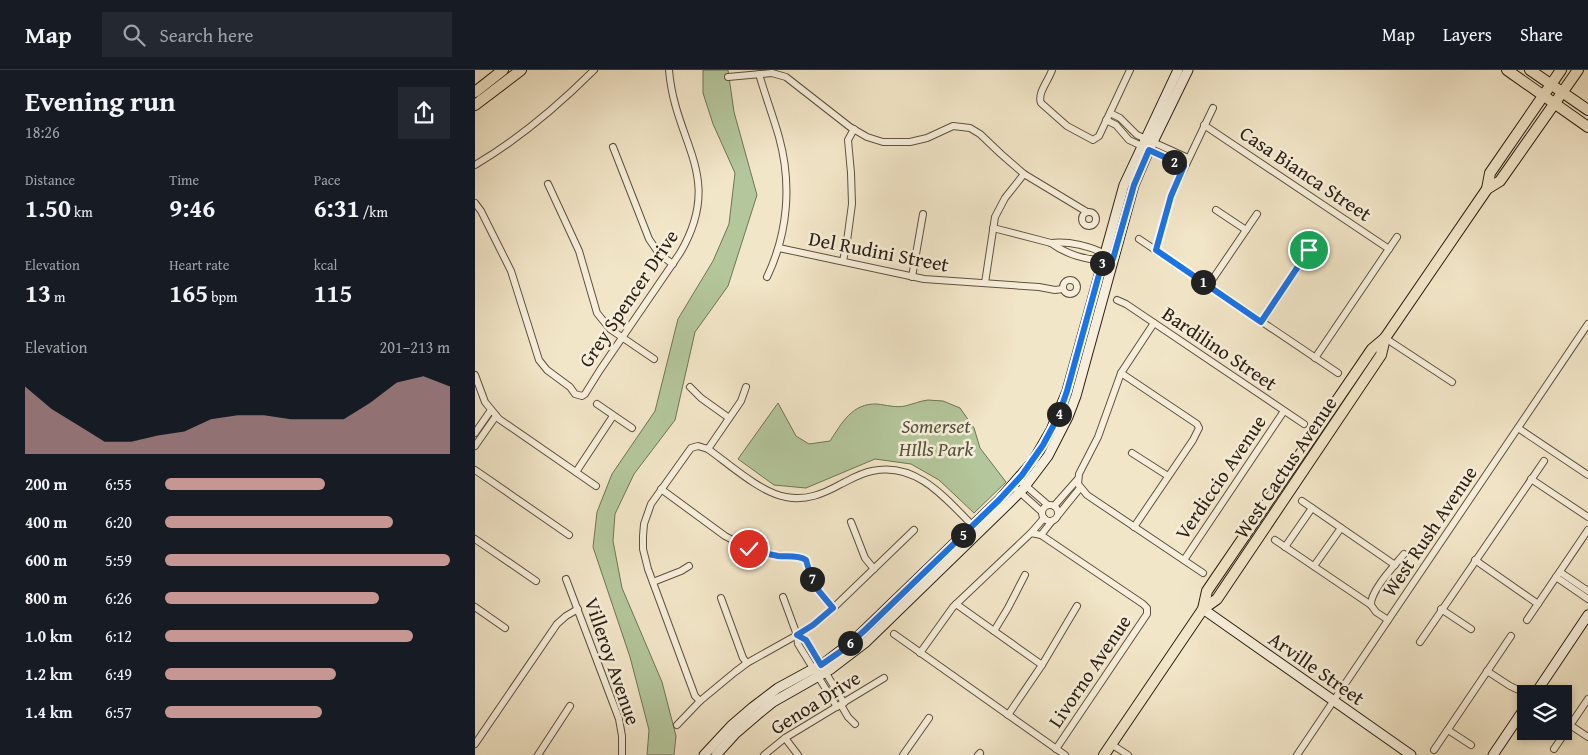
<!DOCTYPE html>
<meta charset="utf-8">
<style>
:root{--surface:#171b24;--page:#242831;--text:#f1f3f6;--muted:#9ea1a6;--line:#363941;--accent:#c59692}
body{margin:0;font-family:"Gentium Book Plus",serif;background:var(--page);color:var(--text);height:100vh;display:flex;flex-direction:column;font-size:19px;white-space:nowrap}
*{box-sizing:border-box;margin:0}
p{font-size:16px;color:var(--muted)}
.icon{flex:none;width:28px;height:28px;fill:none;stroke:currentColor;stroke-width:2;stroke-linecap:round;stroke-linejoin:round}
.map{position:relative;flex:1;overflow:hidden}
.side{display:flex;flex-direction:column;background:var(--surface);width:475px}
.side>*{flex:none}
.fabs{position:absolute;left:1042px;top:615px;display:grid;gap:10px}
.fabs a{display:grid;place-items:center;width:55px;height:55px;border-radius:0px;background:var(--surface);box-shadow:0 2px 8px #0003;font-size:25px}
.pin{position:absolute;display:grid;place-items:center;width:42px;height:42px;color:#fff;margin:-21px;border:2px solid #fff;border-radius:50%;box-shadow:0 1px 5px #0007}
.km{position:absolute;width:25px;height:25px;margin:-12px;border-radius:50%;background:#222;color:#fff;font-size:14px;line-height:25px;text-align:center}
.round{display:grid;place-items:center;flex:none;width:52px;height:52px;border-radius:0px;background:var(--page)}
.head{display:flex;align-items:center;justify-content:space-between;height:85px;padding:0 25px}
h1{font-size:28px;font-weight:700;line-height:38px}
.metrics{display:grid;grid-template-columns:repeat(3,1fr);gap:8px;height:85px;padding:5px 25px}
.metrics div{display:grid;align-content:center}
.metrics b{font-size:25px;font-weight:700}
.metrics small{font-size:14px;font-weight:400}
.metrics p{font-size:14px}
.chart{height:140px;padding:10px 25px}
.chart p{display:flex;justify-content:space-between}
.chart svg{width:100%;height:90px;margin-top:5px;fill:var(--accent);opacity:.7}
ul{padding:0 25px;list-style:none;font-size:16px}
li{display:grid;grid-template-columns:80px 60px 1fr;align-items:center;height:38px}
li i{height:12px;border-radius:6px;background:var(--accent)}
header{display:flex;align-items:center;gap:30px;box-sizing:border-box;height:70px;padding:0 25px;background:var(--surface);border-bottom:1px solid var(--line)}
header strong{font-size:24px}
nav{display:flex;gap:28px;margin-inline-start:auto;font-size:18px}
.search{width:350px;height:45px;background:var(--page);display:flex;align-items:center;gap:12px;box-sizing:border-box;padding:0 18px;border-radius:0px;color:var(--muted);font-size:19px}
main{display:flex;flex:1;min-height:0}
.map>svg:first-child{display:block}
</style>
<header>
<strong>Map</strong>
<div class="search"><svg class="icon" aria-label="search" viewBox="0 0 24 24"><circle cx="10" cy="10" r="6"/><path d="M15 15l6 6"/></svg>Search here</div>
<nav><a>Map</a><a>Layers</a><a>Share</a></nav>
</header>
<main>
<section class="side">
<div class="head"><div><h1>Evening run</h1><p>18:26</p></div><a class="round"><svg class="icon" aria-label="share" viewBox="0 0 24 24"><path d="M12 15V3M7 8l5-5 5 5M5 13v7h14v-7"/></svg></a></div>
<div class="metrics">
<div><p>Distance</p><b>1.50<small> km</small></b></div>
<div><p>Time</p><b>9:46</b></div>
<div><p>Pace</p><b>6:31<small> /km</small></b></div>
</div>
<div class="metrics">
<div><p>Elevation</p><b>13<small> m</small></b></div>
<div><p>Heart rate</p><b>165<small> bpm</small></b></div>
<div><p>kcal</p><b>115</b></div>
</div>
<div class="chart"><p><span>Elevation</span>201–213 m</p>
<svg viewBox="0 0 160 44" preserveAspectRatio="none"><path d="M0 44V11L10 22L20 30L30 38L40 38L50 35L60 33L70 27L80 25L90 25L100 27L110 27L120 27L130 19L140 9L150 6L160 11V44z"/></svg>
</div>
<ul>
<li><b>200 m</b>6:55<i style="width:56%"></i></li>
<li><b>400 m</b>6:20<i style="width:80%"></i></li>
<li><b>600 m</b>5:59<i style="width:100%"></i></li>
<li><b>800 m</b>6:26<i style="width:75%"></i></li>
<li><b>1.0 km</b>6:12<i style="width:87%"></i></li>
<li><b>1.2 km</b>6:49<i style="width:60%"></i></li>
<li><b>1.4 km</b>6:57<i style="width:55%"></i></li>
</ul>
</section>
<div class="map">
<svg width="1113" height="685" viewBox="0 0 1113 685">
<rect width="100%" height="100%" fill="#f2e6c8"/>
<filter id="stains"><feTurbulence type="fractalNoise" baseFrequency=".004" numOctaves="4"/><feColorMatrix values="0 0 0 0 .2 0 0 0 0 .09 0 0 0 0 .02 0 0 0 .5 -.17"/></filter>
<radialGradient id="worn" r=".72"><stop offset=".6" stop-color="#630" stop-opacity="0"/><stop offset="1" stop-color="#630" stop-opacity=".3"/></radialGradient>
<g fill="#b4c69b" stroke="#707457">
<polygon points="228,0 253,0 259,42 282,125 253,216 220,262 200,350 159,404 140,444 138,471 147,518 187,612 201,666 199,685 172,685 174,660 155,587 118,477 122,442 137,404 180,341 203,249 238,191 254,154 260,103 238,54 228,23"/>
<path d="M 453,330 L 468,331 L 485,338 L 499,358 L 505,378 L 531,412 L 499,443 L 464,410 L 436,394 L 400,389 L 331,418 L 299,415 L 263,389 L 303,333 L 321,366 L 334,374 L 355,371 C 367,353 377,333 402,334 C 411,335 421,338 430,336 C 438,334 445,331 453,330 Z"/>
</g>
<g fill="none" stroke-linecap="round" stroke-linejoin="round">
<defs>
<g id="street">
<path d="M 577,0 C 574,10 562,23 566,33 L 592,56 L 618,70 L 624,66 L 655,0"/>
<path d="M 284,4 C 290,25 298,46 304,67 C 317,114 313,163 292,207"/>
<polyline points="253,7 297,3 311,7 375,57 392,67 408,72 435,72 452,68 478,56 495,58 505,64 526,84 549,104 612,142"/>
<polyline points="635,43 645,48 662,65 713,88"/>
<polyline points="631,50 641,55 654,70 709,96"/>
<polyline points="729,55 914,179"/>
<polyline points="138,77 174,169 185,185 198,194"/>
<path d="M 0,95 C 44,69 83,36 119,0"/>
<polyline points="73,114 104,181 122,243 135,259 179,289"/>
<path d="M 0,133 L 6,141 L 36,201 L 64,290 L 72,300 L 95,317 L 100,324 L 107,326 L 110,324 L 125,300 L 205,183 C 250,106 200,74 194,0"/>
<polyline points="741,140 771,160"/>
<circle cx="614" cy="149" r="7"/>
<path d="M 518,158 L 576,173 C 591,184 612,191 631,190"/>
<polyline points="664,169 863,303"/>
<path d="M 576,173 C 594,171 616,176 632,185"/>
<polyline points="304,178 449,209 564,217 580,220 588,219"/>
<polyline points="681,180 696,126 738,38"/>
<polyline points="368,191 372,171 377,134 376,103 373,70 379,59"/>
<polyline points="437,207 448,144"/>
<circle cx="595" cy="217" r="7"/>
<polyline points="510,213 520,147 530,128 549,104"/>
<polyline points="733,216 782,144"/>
<polyline points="642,230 651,234 829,354"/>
<polyline points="787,252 834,181"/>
<polyline points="679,253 646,303 623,367 604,404 603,414 612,425 728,503"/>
<polyline points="910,268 977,312"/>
<polyline points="840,288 922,167"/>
<polyline points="646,303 722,354 724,358 718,370 659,457"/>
<polyline points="0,305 10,332 24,349 121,416"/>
<polyline points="215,317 226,328 254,348"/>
<polyline points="122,334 157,358"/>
<polyline points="1043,358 1113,405"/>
<polyline points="0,363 16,340"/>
<polyline points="0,376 21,346"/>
<polyline points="233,379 266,331 271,317"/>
<polyline points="657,383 693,406"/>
<polyline points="0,400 94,465"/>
<polyline points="101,402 138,346"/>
<polyline points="543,409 573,435"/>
<polyline points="1056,409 1113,447"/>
<polyline points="538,416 567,442"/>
<path d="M 186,419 L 250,466 C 266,475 282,482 299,485 C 310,487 322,485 331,490 L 338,514 L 358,538"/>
<polyline points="827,431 920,495"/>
<circle cx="575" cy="443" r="8"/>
<polyline points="579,436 602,410"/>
<polyline points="584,444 605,418"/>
<polyline points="376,452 390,488 399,499"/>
<polyline points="556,463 569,448"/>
<polyline points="566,465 577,451"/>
<polyline points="0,469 61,511"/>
<polyline points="800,470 896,535 901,542 913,550"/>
<polyline points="810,477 837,438"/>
<polyline points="709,490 809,341"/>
<polyline points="1000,490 1063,534"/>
<polyline points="839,496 866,458"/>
<polyline points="1085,502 1113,521"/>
<polyline points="1081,507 1113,529"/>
<polyline points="91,509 144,649 147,666 147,685"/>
<polyline points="178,512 206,501 214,496"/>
<polyline points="308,527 322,565 323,574 362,637"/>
<polyline points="246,528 268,588 272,593"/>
<polyline points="481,534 567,595"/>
<path d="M 896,535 C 895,521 920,495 929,484"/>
<polyline points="0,537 30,558"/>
<polyline points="966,539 996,559"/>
<polyline points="1052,550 1113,460"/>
<polyline points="519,561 533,538 550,505"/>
<polyline points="419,564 590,685"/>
<polyline points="322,565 331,570 369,633"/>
<polyline points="945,572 1069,391"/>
<polyline points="445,583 478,537 556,463 566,465 668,534 672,538 672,544 581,679"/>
<polyline points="1012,601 1035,616 1052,624"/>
<path d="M 225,631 L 220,626 L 173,499 L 168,479 L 168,466 L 169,454 L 176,434 L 216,378 L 223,376 L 233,379 C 254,394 286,423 311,427 C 331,431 348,424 366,414 C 376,409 386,403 397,401 C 442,391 472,430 499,457"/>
<polyline points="366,635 373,647 380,654"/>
<polyline points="533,645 567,595 602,536"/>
<polyline points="1089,651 1113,667"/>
<polyline points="202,655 225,631 260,602 272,593 322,565 351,545 439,460"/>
<polyline points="973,660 996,675"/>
<polyline points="310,668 323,685"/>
<polyline points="0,674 82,554 91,546 103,539"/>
<polyline points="636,674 653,685"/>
<polyline points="1079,679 1113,629"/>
<polyline points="959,680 1036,566"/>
<polyline points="63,685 95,636"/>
<polyline points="289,685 310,668 409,608"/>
<polyline points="428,685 454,648"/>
<polyline points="503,685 505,683"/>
<polyline points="822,685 1113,254"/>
</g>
<g id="secondary">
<polyline points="728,539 936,685"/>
<polyline points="1060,624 1113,545"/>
<polyline points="229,685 256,656 278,637 303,618 349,593 379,570 524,430 558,391 576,360 592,321 649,115 703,0"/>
<polyline points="241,685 261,663 282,645 298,632 356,599 390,573 533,434 548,419 573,386 593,347 601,326 659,115 674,80 713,0"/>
<polyline points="1018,685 1051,636"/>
</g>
<g id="primary">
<polyline points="1032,0 1113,57"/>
<polyline points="1055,0 1113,40"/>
<polyline points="0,22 28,0"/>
<polyline points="0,35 46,0"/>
<polyline points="1012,119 1015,103 1086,0"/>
<polyline points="728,539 732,521 897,279 910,268 1012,119 1025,111 1103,0"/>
<polyline points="629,685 728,539 742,529 906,285 910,268"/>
</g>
</defs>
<use href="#street" stroke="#5d5240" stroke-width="8"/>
<use href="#secondary" stroke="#2b2113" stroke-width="11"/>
<use href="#primary" stroke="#2b2113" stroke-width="12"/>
<use href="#street" stroke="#f7efdb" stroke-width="6"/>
<use href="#secondary" stroke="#f7efdb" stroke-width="9"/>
<use href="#primary" stroke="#f2e6c8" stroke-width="10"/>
</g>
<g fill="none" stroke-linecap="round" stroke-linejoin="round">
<defs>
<path id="route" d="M 274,479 C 284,482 293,484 303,486 C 312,487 323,485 331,490 L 338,514 L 358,538 L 338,555 L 322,565 L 331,570 L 346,595 L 369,579 L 390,560 L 524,430 L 547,405 L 568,375 L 583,347 L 592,321 L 628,190 L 638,189 L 659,115 L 674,80 L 709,96 L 696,126 L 681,180 L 786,252 L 834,180"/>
</defs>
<use href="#route" stroke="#fff" stroke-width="10"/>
<use href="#route" stroke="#1a73e8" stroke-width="6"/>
</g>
<g text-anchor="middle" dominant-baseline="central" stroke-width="5" stroke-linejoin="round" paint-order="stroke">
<g font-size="20" fill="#2b2113" stroke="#f7efdb">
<text transform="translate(831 103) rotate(34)">Casa Bianca Street</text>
<text transform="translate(404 181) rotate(11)">Del Rudini Street</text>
<text transform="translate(153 228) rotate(-56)">Grey Spencer Drive</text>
<text transform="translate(745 278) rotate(34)">Bardilino Street</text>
<text transform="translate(810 397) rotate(-56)">West Cactus Avenue</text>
<text transform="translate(745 407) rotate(-56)">Verdiccio Avenue</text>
<text transform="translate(954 461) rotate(-56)">West Rush Avenue</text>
<text transform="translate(138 591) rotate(71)">Villeroy Avenue</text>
<text transform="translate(842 598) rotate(35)">Arville Street</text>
<text transform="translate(614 601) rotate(-56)">Livorno Avenue</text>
<text transform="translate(340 632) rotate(-32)">Genoa Drive</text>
</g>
<g font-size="20" font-style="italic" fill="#54533c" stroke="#f7efdb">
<text x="461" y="355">Somerset<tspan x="461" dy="23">HIlls Park</tspan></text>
</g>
</g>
<rect width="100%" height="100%" filter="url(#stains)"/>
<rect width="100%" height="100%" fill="url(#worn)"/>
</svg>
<div class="fabs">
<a><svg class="icon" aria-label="layers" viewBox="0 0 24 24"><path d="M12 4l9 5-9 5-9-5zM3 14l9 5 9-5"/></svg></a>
</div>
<div class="pin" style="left:834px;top:180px;background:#1e9e55"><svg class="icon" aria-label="arrive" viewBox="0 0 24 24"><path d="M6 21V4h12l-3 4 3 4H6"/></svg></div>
<div class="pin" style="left:274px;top:479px;background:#d93025"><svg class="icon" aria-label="check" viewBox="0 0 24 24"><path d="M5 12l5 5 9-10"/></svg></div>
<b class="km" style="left:728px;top:212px">1</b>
<b class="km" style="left:699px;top:92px">2</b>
<b class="km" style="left:627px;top:193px">3</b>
<b class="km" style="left:584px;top:344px">4</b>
<b class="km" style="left:488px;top:465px">5</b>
<b class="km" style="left:375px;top:573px">6</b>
<b class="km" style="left:337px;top:509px">7</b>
</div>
</main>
